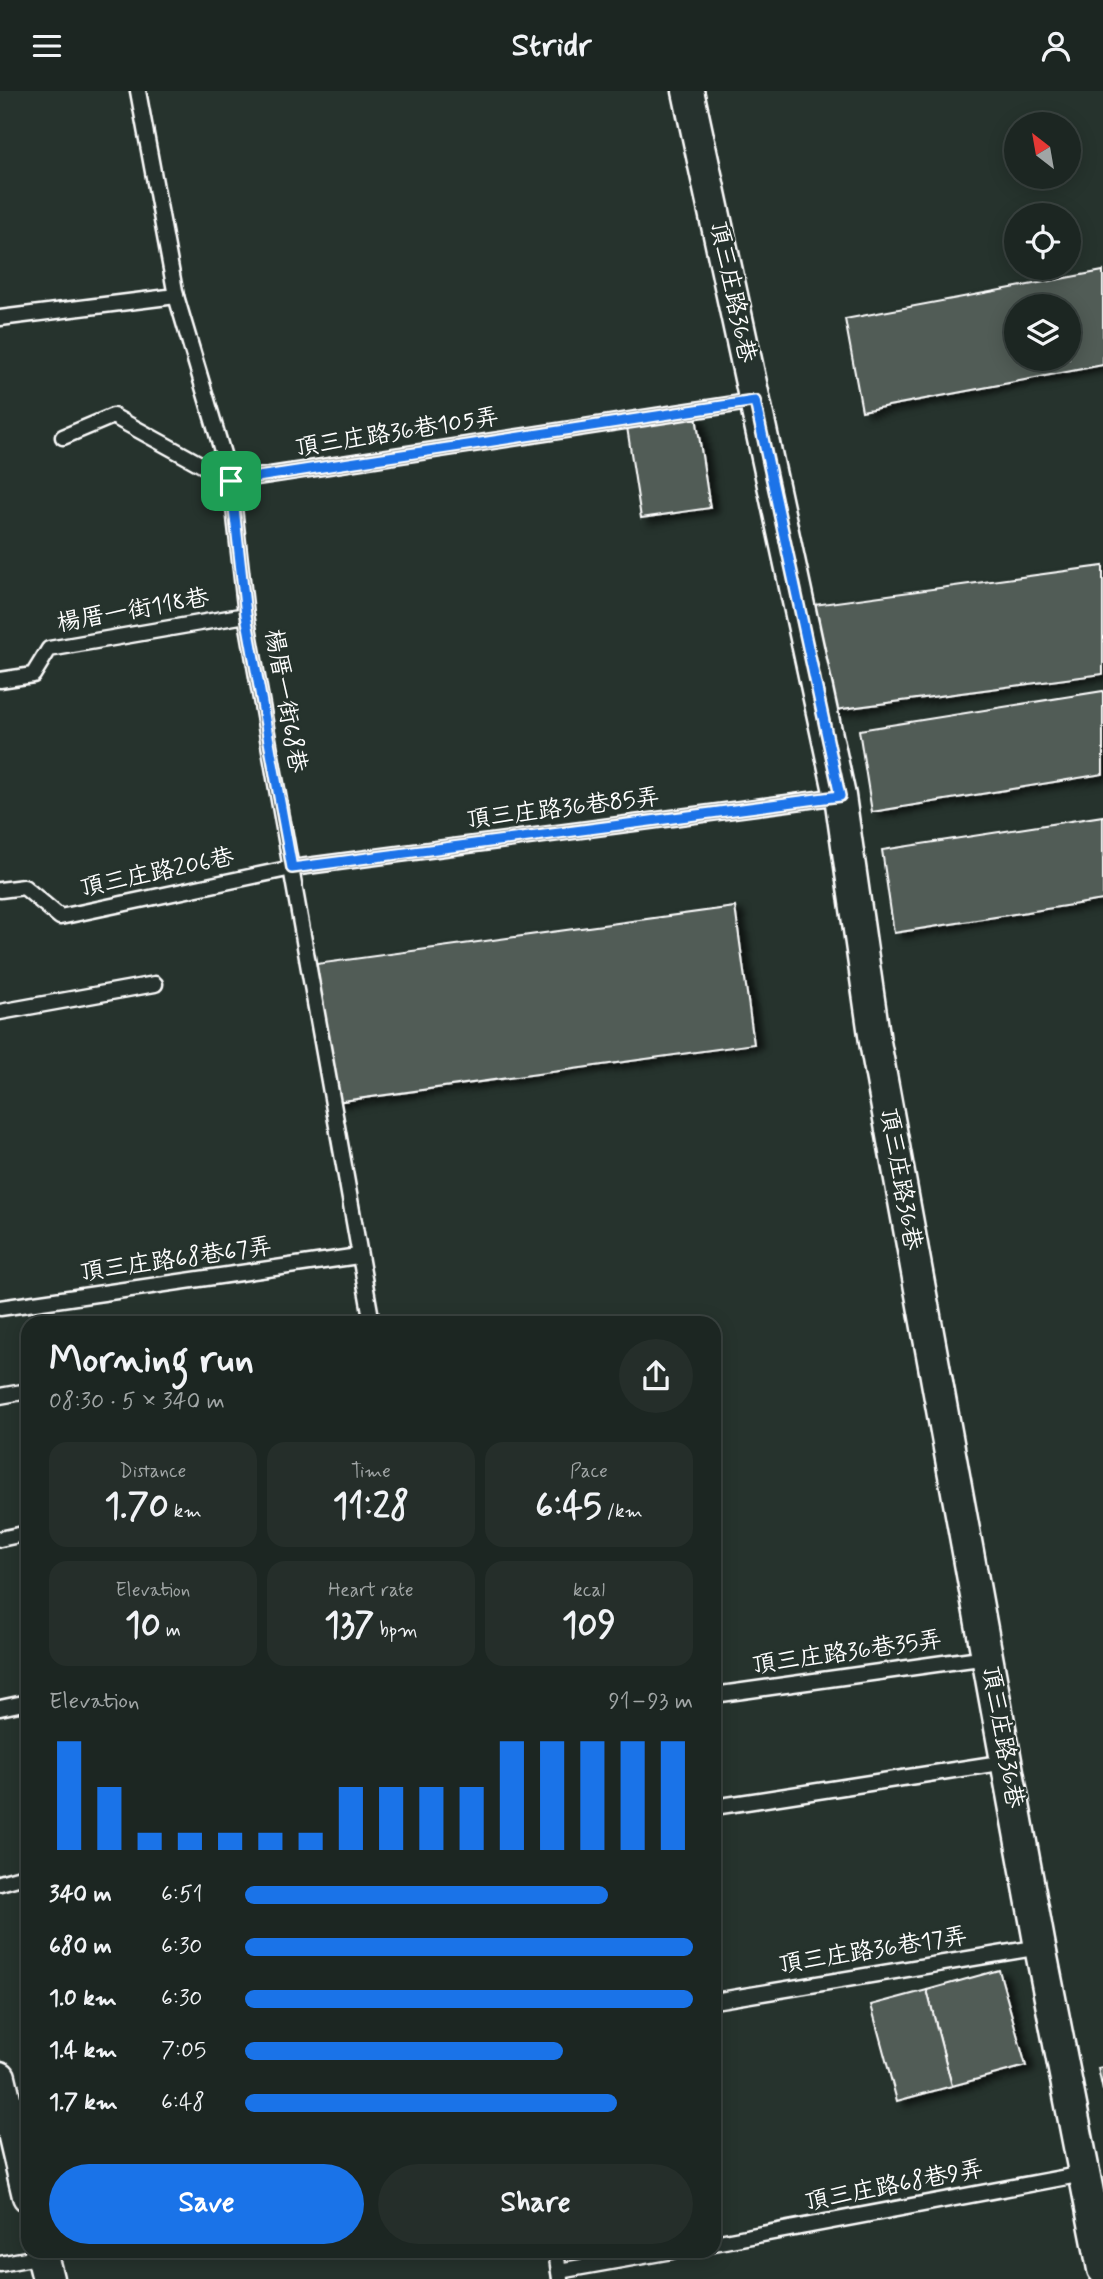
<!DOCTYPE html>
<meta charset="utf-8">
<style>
:root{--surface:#1c2622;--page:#252e2a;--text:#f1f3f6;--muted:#a0a5a5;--line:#3a4340;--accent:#1a73e8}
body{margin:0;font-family:Mynerve,"LXGW WenKai TC",sans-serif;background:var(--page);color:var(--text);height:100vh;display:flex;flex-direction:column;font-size:26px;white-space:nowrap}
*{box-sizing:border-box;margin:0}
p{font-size:23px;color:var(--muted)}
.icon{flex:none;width:38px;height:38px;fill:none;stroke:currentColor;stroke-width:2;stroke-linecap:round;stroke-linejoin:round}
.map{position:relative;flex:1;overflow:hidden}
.sheet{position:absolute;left:21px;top:1225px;width:700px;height:942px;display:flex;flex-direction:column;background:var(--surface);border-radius:21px;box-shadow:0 4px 18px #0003,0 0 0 2px var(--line)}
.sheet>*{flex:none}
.needle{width:46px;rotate:329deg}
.fabs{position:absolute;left:1004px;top:21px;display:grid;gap:14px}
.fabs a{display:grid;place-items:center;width:77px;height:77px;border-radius:50%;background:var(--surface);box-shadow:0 4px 18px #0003,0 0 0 2px var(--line);font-size:35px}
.pin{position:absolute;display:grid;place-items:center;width:60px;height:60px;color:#fff;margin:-30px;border-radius:14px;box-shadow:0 4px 10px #0006}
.round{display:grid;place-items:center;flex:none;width:74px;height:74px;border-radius:37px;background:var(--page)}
.head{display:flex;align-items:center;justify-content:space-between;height:119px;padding:0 28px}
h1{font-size:38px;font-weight:700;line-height:52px}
.stats{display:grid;grid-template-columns:repeat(3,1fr);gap:10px;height:119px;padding:7px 28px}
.stats div{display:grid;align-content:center;border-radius:18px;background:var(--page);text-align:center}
.stats b{font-size:35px;font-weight:700}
.stats small{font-size:19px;font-weight:400}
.stats p{font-size:19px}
.chart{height:196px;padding:14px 28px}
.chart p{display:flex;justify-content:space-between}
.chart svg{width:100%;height:126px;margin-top:7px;stroke:var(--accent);stroke-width:6}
.primary-button{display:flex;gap:14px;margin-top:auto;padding:14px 28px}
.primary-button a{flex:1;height:80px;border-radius:42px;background:var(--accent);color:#fff;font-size:28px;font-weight:700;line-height:80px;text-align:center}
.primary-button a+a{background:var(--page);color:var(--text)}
ul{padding:0 28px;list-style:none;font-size:23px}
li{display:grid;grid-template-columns:112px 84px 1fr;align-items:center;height:52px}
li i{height:18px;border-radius:9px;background:var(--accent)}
header{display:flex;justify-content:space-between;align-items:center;height:91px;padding:0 28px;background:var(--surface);font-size:32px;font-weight:700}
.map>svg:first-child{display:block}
</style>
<header><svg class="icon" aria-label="menu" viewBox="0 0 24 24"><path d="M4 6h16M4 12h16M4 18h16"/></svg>Stridr<svg class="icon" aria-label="person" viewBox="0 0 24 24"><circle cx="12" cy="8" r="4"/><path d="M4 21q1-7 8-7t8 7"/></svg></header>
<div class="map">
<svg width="1103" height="2188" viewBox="0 0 1103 2188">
<defs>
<filter id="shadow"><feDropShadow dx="8" dy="4.5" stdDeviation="3.5" flood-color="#0009"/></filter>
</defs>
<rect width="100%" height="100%" fill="#26332d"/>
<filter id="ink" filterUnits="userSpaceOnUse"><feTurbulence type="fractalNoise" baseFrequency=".0143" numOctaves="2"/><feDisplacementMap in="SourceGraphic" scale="14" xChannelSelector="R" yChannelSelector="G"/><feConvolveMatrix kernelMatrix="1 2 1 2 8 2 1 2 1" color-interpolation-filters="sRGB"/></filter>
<g filter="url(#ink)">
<g fill="#515c57" stroke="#fff" stroke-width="2" fill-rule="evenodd" filter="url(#shadow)">
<path d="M 1103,180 L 1103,274 L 862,320 L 845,228 ZM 1017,215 L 1069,215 L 1069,268 L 1017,268 Z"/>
<polygon points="696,325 710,417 641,427 627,336"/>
<polygon points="1103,475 1103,583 812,622 799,516"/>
<polygon points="1103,600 1103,683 872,721 859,639"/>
<polygon points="1103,725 1103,809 894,842 882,759"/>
<polygon points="735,816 754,953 328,1012 309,874"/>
<polygon points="999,1879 1026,1975 952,1995 927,1899"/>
<polygon points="927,1899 952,1995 897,2010 871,1914"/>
<polygon points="1103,1976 1103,2000 1098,1977"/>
</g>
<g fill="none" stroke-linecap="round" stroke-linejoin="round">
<defs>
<g id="service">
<polyline points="138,0 176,205 231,390 246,524 372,1232"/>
<polyline points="0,227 176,205"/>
<polyline points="63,346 113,325 231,390 755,310"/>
<polyline points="0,589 33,584 49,558 246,524"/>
<polyline points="0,799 24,796 60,826 292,777 840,705"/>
<polyline points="0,921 155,893"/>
<polyline points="0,1217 358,1165"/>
<polyline points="0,1305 28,1300"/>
<polyline points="0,1448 28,1442"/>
<polyline points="714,1604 987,1566"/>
<polyline points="0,1617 28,1611"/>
<polyline points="714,1716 1006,1671"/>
<polyline points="0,1792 28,1784"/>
<polyline points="714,1910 1040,1856"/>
<polyline points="714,2152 1083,2083"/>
<polyline points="556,2160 560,2188"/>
<polyline points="0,2173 42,2165"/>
<polyline points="559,2180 672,2160"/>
</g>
<g id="minor">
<polyline points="688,0 840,705 875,951 1040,1856 1103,2178"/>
<polyline points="0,1986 28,2105"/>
<polyline points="41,2160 48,2188"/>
</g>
</defs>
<use href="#service" stroke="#fff" stroke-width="19"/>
<use href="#minor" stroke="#fff" stroke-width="35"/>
<use href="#service" stroke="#26332d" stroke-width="14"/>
<use href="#minor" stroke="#26332d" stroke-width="30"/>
</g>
</g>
<g fill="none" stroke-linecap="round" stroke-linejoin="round" filter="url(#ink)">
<defs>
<polygon id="route" points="755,310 840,705 292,777 246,524 231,390"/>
</defs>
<use href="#route" stroke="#fff" stroke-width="14"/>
<use href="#route" stroke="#1a73e8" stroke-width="9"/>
</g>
<g text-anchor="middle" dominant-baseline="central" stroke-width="5" stroke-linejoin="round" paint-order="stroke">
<g font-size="24" fill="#fff" stroke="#26332d">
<text transform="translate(732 201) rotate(78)">頂三庄路36巷</text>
<text transform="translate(397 342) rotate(-9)">頂三庄路36巷105弄</text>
<text transform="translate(133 520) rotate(-10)">楊厝一街118巷</text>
<text transform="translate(285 610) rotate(80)">楊厝一街68巷</text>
<text transform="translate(563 718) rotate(-7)">頂三庄路36巷85弄</text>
<text transform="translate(157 782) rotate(-12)">頂三庄路206巷</text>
<text transform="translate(900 1088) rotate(80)">頂三庄路36巷</text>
<text transform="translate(176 1169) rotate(-8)">頂三庄路68巷67弄</text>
<text transform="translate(847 1562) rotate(-8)">頂三庄路36巷35弄</text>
<text transform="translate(1002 1646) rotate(80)">頂三庄路36巷</text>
<text transform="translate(873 1860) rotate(-9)">頂三庄路36巷17弄</text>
<text transform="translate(894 2095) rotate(-11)">頂三庄路68巷9弄</text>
</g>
</g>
</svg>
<div class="fabs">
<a><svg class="needle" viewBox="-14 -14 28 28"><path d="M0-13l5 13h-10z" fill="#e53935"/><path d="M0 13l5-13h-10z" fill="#a0a5a5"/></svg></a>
<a><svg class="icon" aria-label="locate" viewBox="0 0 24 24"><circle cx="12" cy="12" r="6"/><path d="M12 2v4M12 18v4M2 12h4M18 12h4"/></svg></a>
<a><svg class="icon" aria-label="layers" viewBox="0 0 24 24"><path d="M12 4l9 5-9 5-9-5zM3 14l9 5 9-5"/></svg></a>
</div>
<div class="pin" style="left:231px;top:390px;background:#1e9e55"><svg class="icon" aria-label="arrive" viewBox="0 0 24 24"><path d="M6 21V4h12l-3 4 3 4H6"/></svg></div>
<section class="sheet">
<div class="head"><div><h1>Morning run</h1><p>08:30 · 5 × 340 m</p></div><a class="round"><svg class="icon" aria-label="share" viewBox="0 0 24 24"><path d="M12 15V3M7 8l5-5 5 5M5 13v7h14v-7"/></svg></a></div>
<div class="stats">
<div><p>Distance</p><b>1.70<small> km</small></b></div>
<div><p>Time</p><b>11:28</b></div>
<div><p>Pace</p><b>6:45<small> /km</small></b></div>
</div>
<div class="stats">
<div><p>Elevation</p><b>10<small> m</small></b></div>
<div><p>Heart rate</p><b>137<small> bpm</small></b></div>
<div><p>kcal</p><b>109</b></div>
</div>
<div class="chart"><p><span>Elevation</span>91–93 m</p>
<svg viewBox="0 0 160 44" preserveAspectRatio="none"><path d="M5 44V6M15 44V22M25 44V38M35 44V38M45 44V38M55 44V38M65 44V38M75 44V22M85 44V22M95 44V22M105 44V22M115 44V6M125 44V6M135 44V6M145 44V6M155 44V6"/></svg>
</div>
<ul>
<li><b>340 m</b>6:51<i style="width:81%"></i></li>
<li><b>680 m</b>6:30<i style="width:100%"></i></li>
<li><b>1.0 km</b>6:30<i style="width:100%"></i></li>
<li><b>1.4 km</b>7:05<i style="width:71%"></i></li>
<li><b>1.7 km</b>6:48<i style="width:83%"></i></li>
</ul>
<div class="primary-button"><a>Save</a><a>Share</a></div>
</section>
</div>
